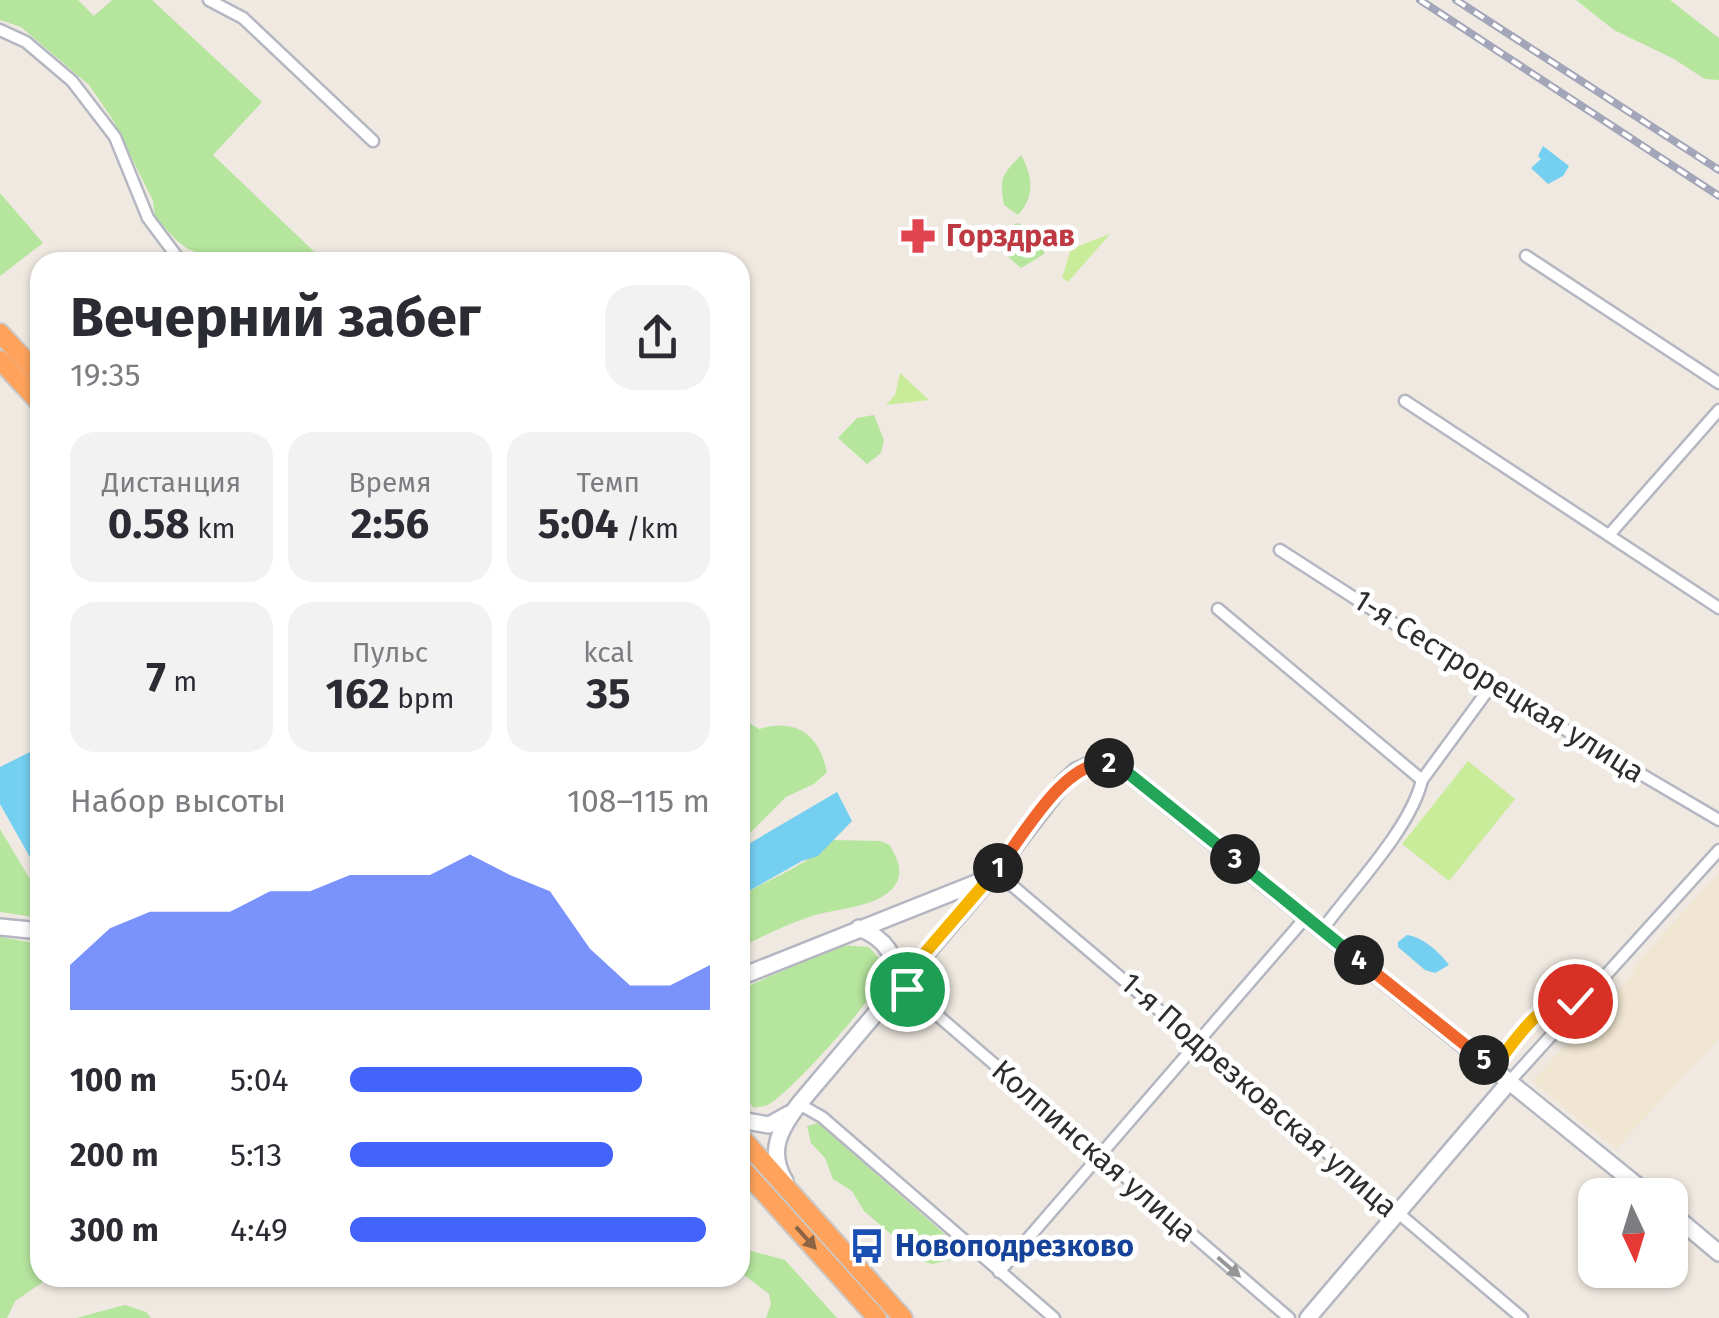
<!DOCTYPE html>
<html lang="ru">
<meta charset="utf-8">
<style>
:root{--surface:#fff;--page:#f2f2f3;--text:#2b2b33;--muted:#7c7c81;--accent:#4264fb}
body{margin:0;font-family:"Fira Sans",sans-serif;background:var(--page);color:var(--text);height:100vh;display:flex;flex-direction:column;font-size:38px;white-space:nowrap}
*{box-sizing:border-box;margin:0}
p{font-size:32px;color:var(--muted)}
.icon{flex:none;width:55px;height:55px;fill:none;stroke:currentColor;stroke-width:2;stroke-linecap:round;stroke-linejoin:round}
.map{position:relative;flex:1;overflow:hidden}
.drawer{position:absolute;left:30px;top:252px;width:720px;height:1035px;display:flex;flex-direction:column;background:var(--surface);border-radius:30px;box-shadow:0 2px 8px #0004}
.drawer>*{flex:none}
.needle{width:65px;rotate:176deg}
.buttons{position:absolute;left:1578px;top:1178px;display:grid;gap:20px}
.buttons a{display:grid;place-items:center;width:110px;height:110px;border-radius:20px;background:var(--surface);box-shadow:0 2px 8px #0004;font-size:50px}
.pin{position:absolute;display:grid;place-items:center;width:85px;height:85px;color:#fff;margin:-42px;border:5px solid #fff;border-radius:50%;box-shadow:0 2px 10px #0007}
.km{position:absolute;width:50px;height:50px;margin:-25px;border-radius:50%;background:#222;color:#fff;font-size:28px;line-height:50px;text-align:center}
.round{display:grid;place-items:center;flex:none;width:105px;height:105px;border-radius:30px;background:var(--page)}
.head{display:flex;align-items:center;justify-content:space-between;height:170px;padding:0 40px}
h1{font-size:55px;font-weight:700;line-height:75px}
.stats{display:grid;grid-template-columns:repeat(3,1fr);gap:15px;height:170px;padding:10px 40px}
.stats div{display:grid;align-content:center;border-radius:25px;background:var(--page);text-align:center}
.stats b{font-size:42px;font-weight:700}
.stats small{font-size:28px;font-weight:400}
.stats p{font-size:28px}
.chart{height:280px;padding:20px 40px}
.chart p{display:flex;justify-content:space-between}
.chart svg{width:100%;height:180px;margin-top:10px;fill:var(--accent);opacity:.7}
ul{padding:0 40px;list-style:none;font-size:32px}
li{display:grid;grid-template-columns:160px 120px 1fr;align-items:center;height:75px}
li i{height:25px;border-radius:12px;background:var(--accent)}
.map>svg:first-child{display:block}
</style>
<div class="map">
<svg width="1719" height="1318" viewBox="0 0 1719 1318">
<rect width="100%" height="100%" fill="#efe9e1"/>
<polygon fill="#f0e6d1" points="1719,873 1719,1038 1616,1149 1532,1081 1632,975 1640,960"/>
<g fill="#b6e59e">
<polygon points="0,0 78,0 94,16 112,0 152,0 262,102 213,155 325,262 222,262 188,249 176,240 155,217 153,201 113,120 89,85 21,27 0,20"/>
<polygon points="1576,0 1670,0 1719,38 1719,80 1705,79 1674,59 1614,30"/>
<path d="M 1021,155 C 1033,176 1035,197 1018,215 L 1004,205 C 999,177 1002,175 1021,155 Z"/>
<polygon points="0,193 43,243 0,276"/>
<path d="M 1016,223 C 1032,227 1045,236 1044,254 L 1021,268 L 991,242 Z"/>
<polygon points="874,415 884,440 881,453 867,464 838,438 857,418"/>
<path d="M 740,717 L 759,729 C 796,718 819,734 827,772 L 814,784 L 786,797 L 747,836 L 740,837 Z"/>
<polygon points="0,829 40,896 40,918 0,912"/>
<path d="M 831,840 L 880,841 L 890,845 C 893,852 898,860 899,867 C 904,907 836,908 812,916 C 787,924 764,936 740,947 L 740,896 C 769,879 809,865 831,840 Z"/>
<polygon points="0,937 40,944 40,1278 49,1278 15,1301 7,1318 0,1318"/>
<path d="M 839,945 L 869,947 C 876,955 885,963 883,974 C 880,994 788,1095 769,1104 C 765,1107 759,1106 754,1108 L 740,1093 L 740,990 Z"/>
<polygon points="818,1123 965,1252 963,1257 932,1264 922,1261 864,1211 852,1191 833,1179 825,1158 811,1143 807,1126"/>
<polygon points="740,1248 785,1260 837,1318 766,1318 771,1304 769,1294 740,1272"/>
<polygon points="125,1305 146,1312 151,1318 76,1318"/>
</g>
<g fill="#c9ec9a">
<polygon points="1110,234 1068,282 1062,278 1071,249"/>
<polygon points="900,373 929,400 886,405 895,395"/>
<polygon points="1468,761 1515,799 1449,881 1402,844"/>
</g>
<g fill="#75cff0">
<polygon points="1543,146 1569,166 1563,176 1548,184 1531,168 1541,159 1538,156"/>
<polygon points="40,747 40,875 0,804 0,767"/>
<polygon points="837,792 852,821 818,856 802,861 740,896 740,849"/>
<path d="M 1407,935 C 1423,937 1439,952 1449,965 L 1435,973 L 1425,970 L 1398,947 L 1398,942 Z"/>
</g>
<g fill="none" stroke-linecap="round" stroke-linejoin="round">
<defs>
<g id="street">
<polyline points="209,0 243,18 373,141"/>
<polyline points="0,30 26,42 72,81 115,137 148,218 181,262"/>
<polyline points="1526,256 1719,383"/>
<polyline points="1405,401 1719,608"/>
<polyline points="1609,535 1719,410"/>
<polyline points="1280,550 1491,686 1719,820"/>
<polyline points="1218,609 1422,780"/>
<polyline points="995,871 1522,1318"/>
<path d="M 1322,930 C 1352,889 1411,828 1422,780 L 1491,686"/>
<polyline points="900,983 1289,1318"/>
<path d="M 1493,1068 C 1516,1041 1540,994 1580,1003"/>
<polyline points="1510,1081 1719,850"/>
<polyline points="799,1104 822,1117 1054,1318"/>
<polyline points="999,1272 1306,917"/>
</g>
<g id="secondary">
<polyline points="0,927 40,931"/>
<path d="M 859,928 C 887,939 894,955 900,983"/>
<polyline points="740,977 986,879"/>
<polyline points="740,1120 769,1125 789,1114"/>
<path d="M 785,1181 C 767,1151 780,1129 799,1104 L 990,878 L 1064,782 L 1076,771 L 1097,762 L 1107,762 L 1128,773 L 1649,1195"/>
<polyline points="1670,1212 1719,1253"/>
<polyline points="1308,1318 1510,1081"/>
</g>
<g id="highway">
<polyline points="0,333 40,376"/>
<polyline points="0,360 40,403"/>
<polyline points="740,1136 903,1318"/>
<polyline points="740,1166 877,1318"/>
</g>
</defs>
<use href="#street" stroke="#b4b7c1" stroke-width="15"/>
<use href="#secondary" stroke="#b4b7c1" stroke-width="20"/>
<use href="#highway" stroke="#c9c9c9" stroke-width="22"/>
<use href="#street" stroke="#fff" stroke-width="10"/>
<use href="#secondary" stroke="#fff" stroke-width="15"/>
<use href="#highway" stroke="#ffa35c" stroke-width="18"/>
<defs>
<g id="rail">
<polyline points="1420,0 1719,196"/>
<polyline points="1456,0 1719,170"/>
</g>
</defs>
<use href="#rail" stroke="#a3a6b8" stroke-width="8"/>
<use href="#rail" stroke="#fff" stroke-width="4" stroke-dasharray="11" stroke-linecap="butt"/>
</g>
<defs><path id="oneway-solid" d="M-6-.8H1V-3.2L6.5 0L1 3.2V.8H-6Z" transform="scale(2.5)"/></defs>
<use fill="#8c6343" href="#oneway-solid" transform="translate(806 1238) rotate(48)"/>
<use fill="#969696" href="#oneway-solid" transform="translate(1229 1267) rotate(41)"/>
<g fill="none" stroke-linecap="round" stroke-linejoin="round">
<defs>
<polyline id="split-1" points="907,989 900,982 998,868"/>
<path id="split-2" d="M 998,868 C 1024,835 1064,760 1109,763"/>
<polyline id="split-3" points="1109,763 1128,773 1235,859"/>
<polyline id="split-4" points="1235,859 1359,960"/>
<polyline id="split-5" points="1359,960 1484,1060"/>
<path id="split-6" d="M 1484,1060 L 1493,1068 C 1514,1044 1539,997 1575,1001"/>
</defs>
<use href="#split-1" stroke="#fff" stroke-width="20"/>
<use href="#split-2" stroke="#fff" stroke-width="20"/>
<use href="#split-3" stroke="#fff" stroke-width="20"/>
<use href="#split-4" stroke="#fff" stroke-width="20"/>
<use href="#split-5" stroke="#fff" stroke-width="20"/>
<use href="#split-6" stroke="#fff" stroke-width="20"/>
<use href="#split-1" stroke="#f5b400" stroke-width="12"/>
<use href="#split-2" stroke="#f0652b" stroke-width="12"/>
<use href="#split-3" stroke="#22a559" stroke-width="12"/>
<use href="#split-4" stroke="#22a559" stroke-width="12"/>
<use href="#split-5" stroke="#f0652b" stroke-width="12"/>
<use href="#split-6" stroke="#f5b400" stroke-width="12"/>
</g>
<defs>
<symbol id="pharmacy-bare" viewBox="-9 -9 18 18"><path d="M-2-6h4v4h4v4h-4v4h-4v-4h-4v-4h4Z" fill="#e0444e" stroke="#fff" stroke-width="2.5" paint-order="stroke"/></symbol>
<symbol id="bus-bare" viewBox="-9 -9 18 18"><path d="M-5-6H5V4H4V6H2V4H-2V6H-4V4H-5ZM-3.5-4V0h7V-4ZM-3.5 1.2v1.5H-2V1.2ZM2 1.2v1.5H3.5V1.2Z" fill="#1a4fb4" stroke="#fff" stroke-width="2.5" paint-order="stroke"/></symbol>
</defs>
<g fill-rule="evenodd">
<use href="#pharmacy-bare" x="893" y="211" width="50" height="50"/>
<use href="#bus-bare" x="842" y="1221" width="50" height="50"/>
</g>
<g text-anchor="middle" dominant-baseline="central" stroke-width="10" stroke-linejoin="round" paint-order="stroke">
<g font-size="30" font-weight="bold" fill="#be3a42" stroke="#fff" text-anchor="start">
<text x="946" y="236">Горздрав</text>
</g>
<g font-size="30" fill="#2e2e2e" stroke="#fff">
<text transform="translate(1499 686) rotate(32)">1-я Сестрорецкая улица</text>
<text transform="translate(1259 1095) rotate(41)">1-я Подрезковская улица</text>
<text transform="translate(1094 1151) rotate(41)">Колпинская улица</text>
</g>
<g font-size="30" font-weight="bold" fill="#164399" stroke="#fff" text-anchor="start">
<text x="895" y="1246">Новоподрезково</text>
</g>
</g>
</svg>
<div class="buttons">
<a><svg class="needle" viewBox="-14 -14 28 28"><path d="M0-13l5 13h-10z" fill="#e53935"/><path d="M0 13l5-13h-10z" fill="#7c7c81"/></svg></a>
</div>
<div class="pin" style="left:907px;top:989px;background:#1e9e55"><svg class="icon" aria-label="arrive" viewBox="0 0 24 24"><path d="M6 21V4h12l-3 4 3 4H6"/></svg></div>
<div class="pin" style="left:1575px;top:1001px;background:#d93025"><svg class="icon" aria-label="check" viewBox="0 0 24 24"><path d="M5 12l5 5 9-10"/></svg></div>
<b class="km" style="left:998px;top:868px">1</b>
<b class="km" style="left:1109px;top:763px">2</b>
<b class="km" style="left:1235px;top:859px">3</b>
<b class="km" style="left:1359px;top:960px">4</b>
<b class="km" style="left:1484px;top:1060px">5</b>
<section class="drawer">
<div class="head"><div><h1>Вечерний забег</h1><p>19:35</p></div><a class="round"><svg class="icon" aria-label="share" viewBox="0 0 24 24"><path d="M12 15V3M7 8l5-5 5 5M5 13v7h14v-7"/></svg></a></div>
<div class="stats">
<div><p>Дистанция</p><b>0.58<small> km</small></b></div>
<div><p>Время</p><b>2:56</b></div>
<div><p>Темп</p><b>5:04<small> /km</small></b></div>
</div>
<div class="stats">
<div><b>7<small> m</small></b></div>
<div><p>Пульс</p><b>162<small> bpm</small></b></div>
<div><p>kcal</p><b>35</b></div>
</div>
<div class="chart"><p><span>Набор высоты</span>108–115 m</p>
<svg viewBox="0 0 160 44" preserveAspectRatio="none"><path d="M0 44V33L10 24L20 20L30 20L40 20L50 15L60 15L70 11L80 11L90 11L100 6L110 11L120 15L130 29L140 38L150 38L160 33V44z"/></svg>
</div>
<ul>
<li><b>100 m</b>5:04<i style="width:81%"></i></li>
<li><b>200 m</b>5:13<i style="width:73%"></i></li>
<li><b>300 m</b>4:49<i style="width:99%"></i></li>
</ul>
</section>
</div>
